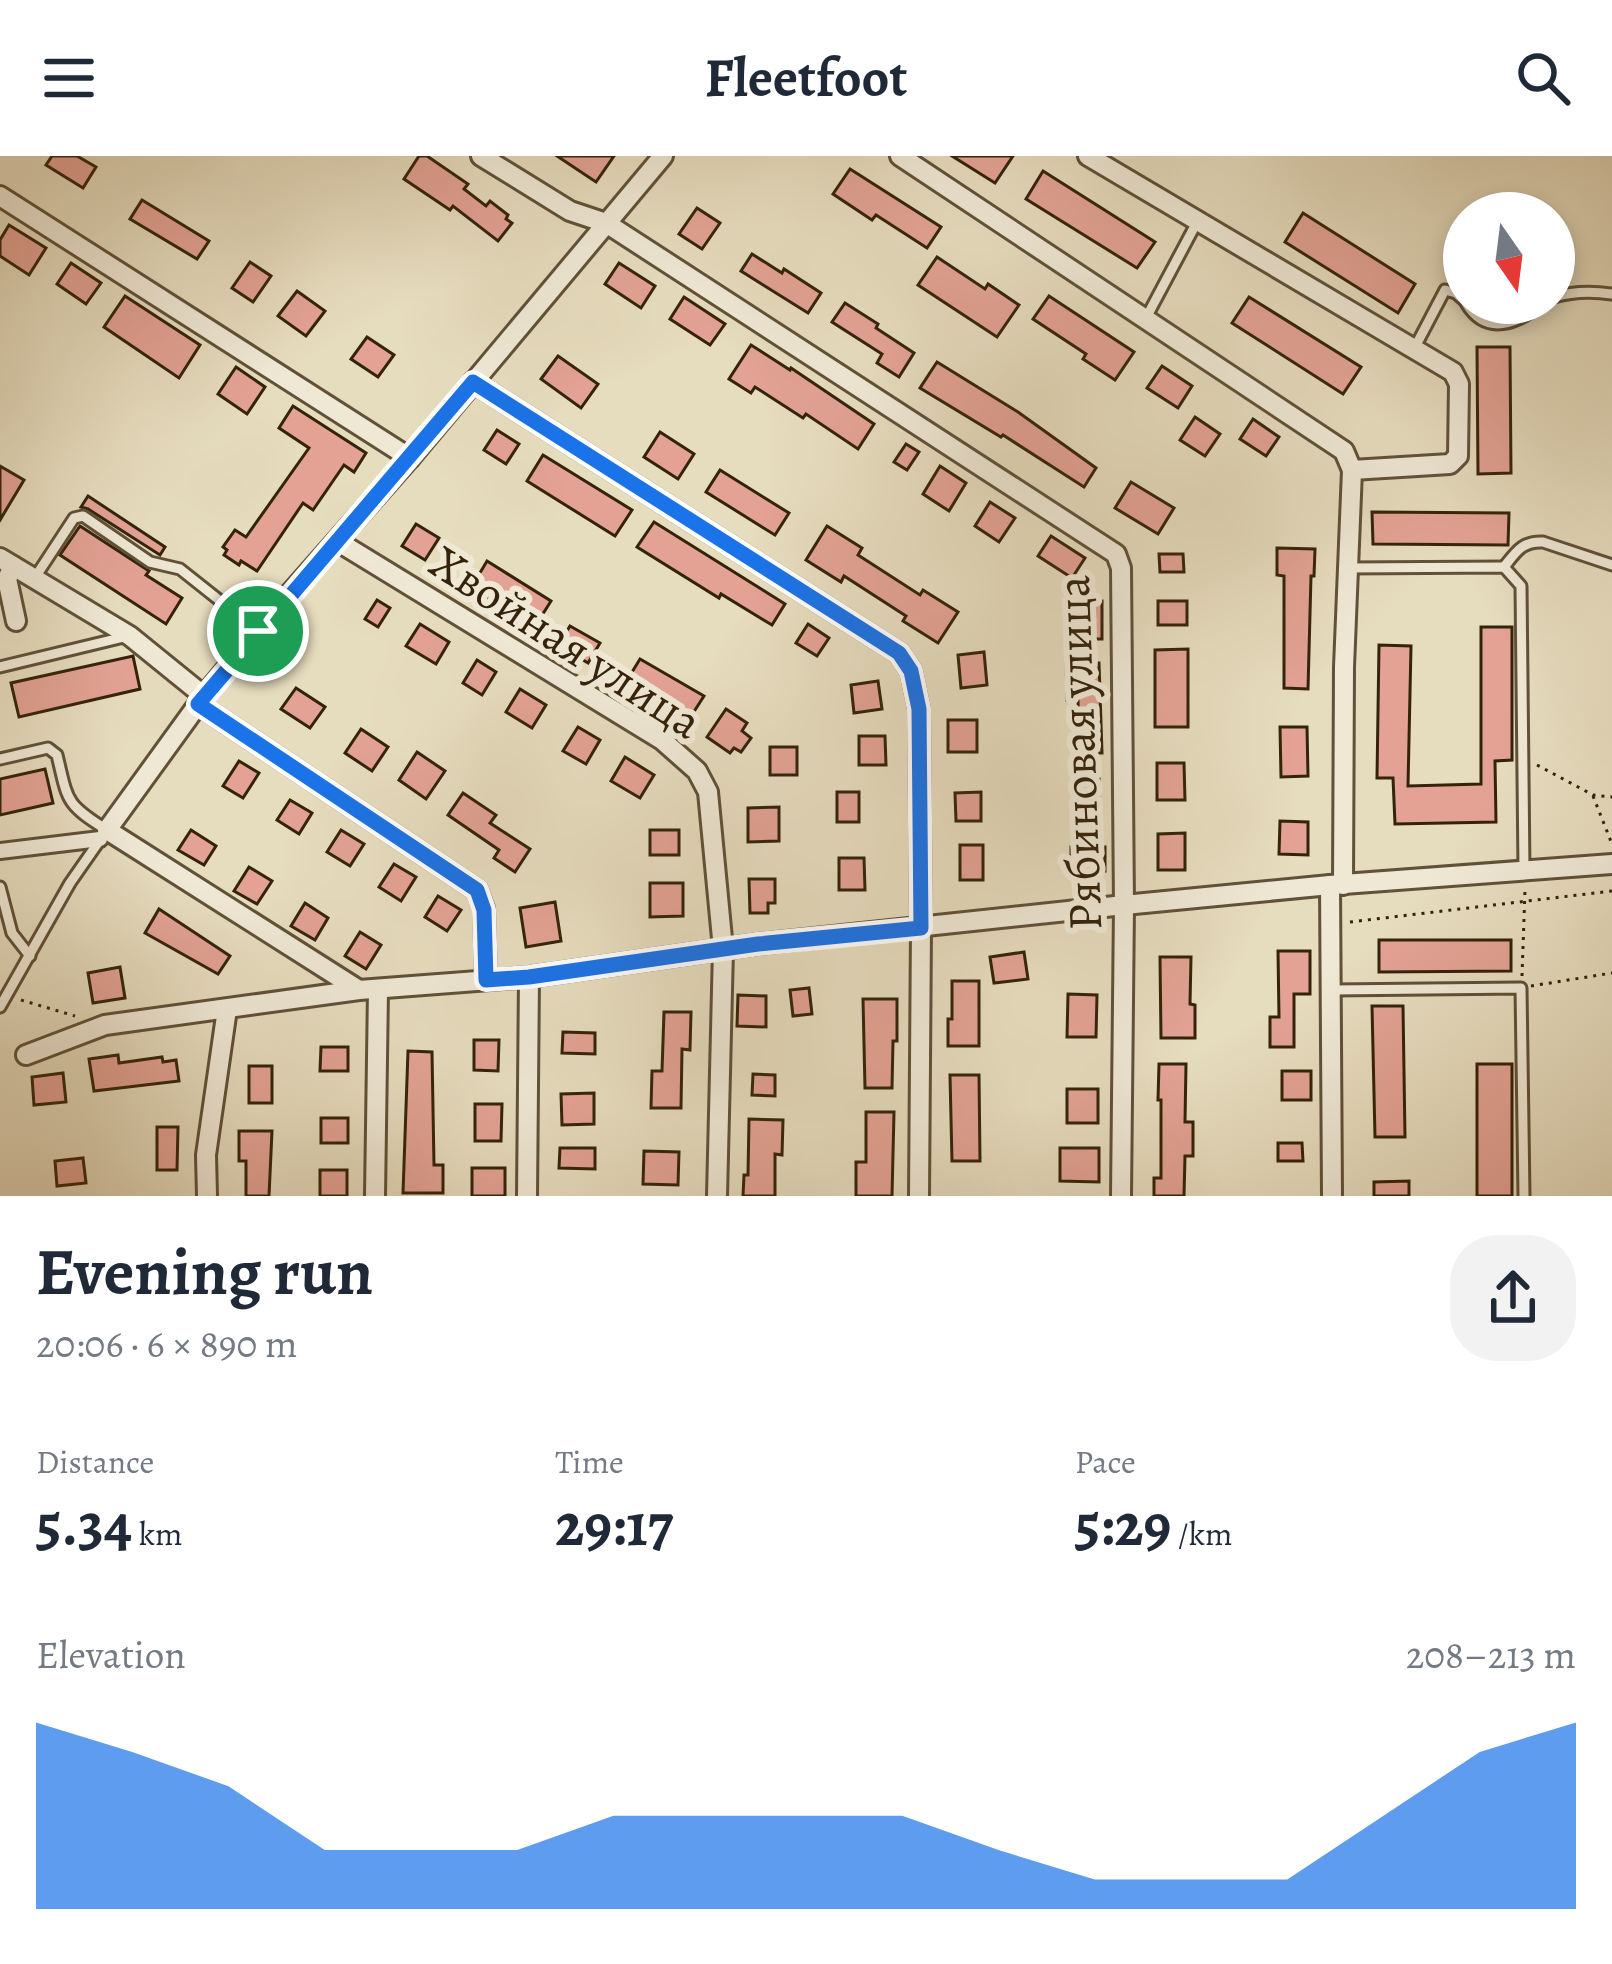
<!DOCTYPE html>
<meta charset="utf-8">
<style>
:root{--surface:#fff;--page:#f2f2f3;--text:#1f2937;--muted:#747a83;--accent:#1a73e8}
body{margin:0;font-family:Alegreya,serif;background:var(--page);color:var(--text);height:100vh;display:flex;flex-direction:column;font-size:45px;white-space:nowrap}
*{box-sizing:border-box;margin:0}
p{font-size:39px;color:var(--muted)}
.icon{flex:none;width:66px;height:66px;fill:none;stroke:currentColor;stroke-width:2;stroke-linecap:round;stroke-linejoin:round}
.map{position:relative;height:1040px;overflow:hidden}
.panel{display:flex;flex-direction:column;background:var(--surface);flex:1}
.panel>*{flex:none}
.needle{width:78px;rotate:166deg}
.controls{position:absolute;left:1443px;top:36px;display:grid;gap:24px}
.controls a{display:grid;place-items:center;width:132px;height:132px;border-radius:50%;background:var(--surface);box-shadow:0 6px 18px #0003;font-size:60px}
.pin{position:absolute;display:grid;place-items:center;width:102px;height:102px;color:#fff;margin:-51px;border:6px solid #fff;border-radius:50%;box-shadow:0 3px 12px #0007}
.round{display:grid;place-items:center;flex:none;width:126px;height:126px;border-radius:48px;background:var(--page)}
.head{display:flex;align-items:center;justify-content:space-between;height:204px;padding:0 36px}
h1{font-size:66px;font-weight:700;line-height:90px}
.figures{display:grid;grid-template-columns:repeat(3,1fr);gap:18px;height:204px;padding:12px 36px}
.figures div{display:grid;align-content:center}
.figures b{font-size:60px;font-weight:700}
.figures small{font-size:33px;font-weight:400}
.figures p{font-size:33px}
.chart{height:336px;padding:24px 36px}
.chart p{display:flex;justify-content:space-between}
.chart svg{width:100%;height:216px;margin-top:12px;fill:var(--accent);opacity:.7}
header{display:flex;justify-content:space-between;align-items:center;height:156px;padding:0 36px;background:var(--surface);font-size:54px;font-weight:700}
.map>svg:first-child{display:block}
</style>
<header><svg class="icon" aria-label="menu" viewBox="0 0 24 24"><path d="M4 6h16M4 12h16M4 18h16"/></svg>Fleetfoot<svg class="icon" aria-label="search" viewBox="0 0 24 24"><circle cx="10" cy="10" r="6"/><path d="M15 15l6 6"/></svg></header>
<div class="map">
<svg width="1612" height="1040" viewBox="0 0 1612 1040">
<rect width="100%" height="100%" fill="#e6dcbe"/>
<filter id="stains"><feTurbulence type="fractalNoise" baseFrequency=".00167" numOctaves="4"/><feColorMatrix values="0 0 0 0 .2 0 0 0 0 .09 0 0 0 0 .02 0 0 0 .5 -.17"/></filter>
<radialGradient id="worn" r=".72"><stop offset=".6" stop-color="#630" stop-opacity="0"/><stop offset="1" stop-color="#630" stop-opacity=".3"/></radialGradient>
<g fill="#e3a294" stroke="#34230b" stroke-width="3">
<polygon points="52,0 77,0 96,11 83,32 46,9"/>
<polygon points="419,0 427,0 468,28 464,33 486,50 490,45 508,59 506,63 512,67 498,85 453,50 450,54 404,23"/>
<polygon points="557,0 614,0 596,26"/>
<polygon points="952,0 1013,0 995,27"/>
<polygon points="850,13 941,71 927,92 876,59 872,64 833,38"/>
<polygon points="1043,15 1155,86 1137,112 1026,43"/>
<polygon points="142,44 209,85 197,103 130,63"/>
<polygon points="697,52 720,67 702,93 679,78"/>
<polygon points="1303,57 1415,128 1398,157 1285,86"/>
<polygon points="9,69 46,92 29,119 0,100 0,84"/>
<polygon points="752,98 782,117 784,113 821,137 808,157 741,115"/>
<polygon points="937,101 985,133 988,128 1019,149 997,181 918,129"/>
<polygon points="250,106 271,120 253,146 232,132"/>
<polygon points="71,107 101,127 86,148 57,128"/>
<polygon points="619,107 655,130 641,152 605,128"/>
<polygon points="297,135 325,155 306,180 278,160"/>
<polygon points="125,140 200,189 179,222 104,171"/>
<polygon points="1049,140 1134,196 1115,224 1083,203 1086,198 1033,163"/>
<polygon points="684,141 725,168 710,189 670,163"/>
<polygon points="1249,141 1361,211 1343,238 1232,167"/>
<polygon points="845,147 878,168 876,172 914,197 899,221 877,207 882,198 832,166"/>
<polygon points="367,181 394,199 378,221 351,203"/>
<polygon points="751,189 790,214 791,212 874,268 858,293 806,258 803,262 755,231 751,237 729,223"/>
<polygon points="1477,191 1510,191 1511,317 1478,318"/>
<polygon points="558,200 598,228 581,252 541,223"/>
<polygon points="937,206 1018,256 1096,312 1084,331 1003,279 1001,281 920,232"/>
<polygon points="1162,210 1192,230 1178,252 1147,232"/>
<polygon points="236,211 265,231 247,258 218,238"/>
<polygon points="293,250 366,297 354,316 344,309 313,354 303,347 257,415 241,405 239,409 224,399 227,394 223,391 235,374 246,381 309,292 279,272"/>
<polygon points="1195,261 1220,278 1205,300 1180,284"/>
<polygon points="1253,263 1279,281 1266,300 1240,283"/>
<polygon points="497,274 519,288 506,308 484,294"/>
<polygon points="660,276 694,298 678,323 644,301"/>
<polygon points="906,288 919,296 907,314 894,306"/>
<polygon points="543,299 632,354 615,380 527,325"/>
<polygon points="0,310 24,324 0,364"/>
<polygon points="940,310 966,327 949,355 923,338"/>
<polygon points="720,314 789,357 775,379 706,336"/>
<polygon points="1131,326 1174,352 1158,378 1115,352"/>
<polygon points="88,340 165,391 160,399 88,353 81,351"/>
<polygon points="990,346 1015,362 999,386 975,370"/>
<polygon points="1372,356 1509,357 1508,389 1373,388"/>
<polygon points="654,366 785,448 772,469 721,438 719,442 637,391"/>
<polygon points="416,368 439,382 425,404 402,390"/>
<polygon points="80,370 149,415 146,419 182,442 166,468 60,399"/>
<polygon points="827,370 862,392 858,399 920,439 923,434 958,456 938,487 903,465 906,460 844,420 841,426 806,404"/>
<polygon points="1051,380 1085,402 1072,422 1038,400"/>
<polygon points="1277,392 1315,393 1314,420 1311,420 1308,533 1284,532 1284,420 1277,419"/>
<polygon points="1159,398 1183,398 1184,416 1160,416"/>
<polygon points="487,405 551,445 534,472 471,432"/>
<polygon points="377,444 390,452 378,471 365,463"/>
<polygon points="1088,445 1102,445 1102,483 1074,483 1074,446"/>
<rect x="1158" y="445" width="29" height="24"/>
<polygon points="420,468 449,486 436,508 406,490"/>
<polygon points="808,468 829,482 817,500 796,487"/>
<polygon points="570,470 600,487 588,507 558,489"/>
<polygon points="1481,471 1512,471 1512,604 1495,605 1496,666 1395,668 1393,622 1377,622 1379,489 1411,490 1408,630 1481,628"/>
<polygon points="1188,493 1188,571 1155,571 1155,494"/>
<polygon points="984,496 987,529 961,532 958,499"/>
<polygon points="133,500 140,533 19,561 11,527"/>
<polygon points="640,503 704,540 686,568 661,553 663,549 626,526"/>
<polygon points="477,504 496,516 482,539 463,527"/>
<polygon points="1066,507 1099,507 1102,597 1079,597 1078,544 1067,544"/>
<polygon points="878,525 882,553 854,557 851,529"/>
<polygon points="296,532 325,551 310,572 281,553"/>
<polygon points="520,533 546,549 532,572 506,556"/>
<polygon points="726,553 747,567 742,575 751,582 741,596 734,592 730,597 707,581"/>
<rect x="948" y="564" width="29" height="32"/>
<polygon points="578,571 600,584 586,608 563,595"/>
<polygon points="1280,571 1307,571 1308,620 1281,621"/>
<polygon points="361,573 388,591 372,615 345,597"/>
<polygon points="859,580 885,580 886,609 859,609"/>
<rect x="770" y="591" width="27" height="28"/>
<polygon points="417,596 445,615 426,643 399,624"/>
<polygon points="625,601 654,619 640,642 611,625"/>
<polygon points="239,605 259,617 243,642 223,630"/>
<polygon points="1157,607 1184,607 1185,644 1157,644"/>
<polygon points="45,613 53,647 0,659 0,623"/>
<polygon points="1099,623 1099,662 1077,663 1077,624"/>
<rect x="837" y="636" width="22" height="30"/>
<polygon points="981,636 981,665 956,665 955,637"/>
<polygon points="463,637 496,659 490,667 530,693 515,716 494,702 499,694 448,659"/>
<polygon points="290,644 312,657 299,678 277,664"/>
<polygon points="779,651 779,685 748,686 748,652"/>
<polygon points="1280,665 1308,666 1308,699 1279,698"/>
<polygon points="191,674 216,690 204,709 178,694"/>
<polygon points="341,674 364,688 350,710 327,696"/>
<rect x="650" y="674" width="29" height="25"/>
<polygon points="1185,677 1185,714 1158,714 1158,678"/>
<rect x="960" y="689" width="23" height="35"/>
<rect x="1071" y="691" width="34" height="24"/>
<polygon points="839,702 864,702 865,734 839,734"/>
<polygon points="394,708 416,721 401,745 379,731"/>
<polygon points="249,711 272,725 257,748 234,735"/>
<polygon points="749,723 775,723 775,747 768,747 768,757 750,757"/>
<polygon points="650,727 683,727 683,760 650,761"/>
<polygon points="438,740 461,754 447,775 425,761"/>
<polygon points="555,746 561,785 526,791 520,752"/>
<polygon points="305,747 328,762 315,784 291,770"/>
<polygon points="159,753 230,800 218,818 145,777"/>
<polygon points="360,776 381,789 366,813 345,800"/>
<polygon points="1379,784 1511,784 1511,815 1379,816"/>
<polygon points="1278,795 1310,795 1310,838 1294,838 1294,891 1270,891 1270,861 1279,861"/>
<polygon points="1024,796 1028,823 994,827 990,801"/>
<polygon points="1160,801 1191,801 1190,848 1195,849 1195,882 1161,882"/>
<polygon points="120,811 125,842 93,847 88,817"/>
<polygon points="952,825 979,825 979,890 948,890 948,863 952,863"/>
<polygon points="809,832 812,858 793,860 790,834"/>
<polygon points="1068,838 1097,839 1096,881 1067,881"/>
<polygon points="738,839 766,840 766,871 737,870"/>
<polygon points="863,843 897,843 897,885 893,885 892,932 865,932"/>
<polygon points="1372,850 1403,850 1405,981 1375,981"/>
<polygon points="664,856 691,856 690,894 682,893 681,952 651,952 652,915 662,915"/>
<polygon points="563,876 595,877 595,898 562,897"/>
<polygon points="474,884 499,884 498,915 474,914"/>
<polygon points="321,891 348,891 348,915 320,915"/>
<polygon points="408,895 432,896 434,1009 443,1009 443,1037 403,1037"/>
<polygon points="118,899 119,907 162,901 163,906 176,904 179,925 94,935 89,903"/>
<polygon points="1159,908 1186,908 1185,966 1193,966 1193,1000 1185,1000 1184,1040 1154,1040 1154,1022 1161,1022 1161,944 1158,944"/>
<rect x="1477" y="908" width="35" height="132"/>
<rect x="249" y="910" width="23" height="37"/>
<rect x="1282" y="915" width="29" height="29"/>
<polygon points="63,917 66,946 34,949 32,921"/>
<polygon points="753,918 775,919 775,940 752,939"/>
<polygon points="950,919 979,919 980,1005 952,1005"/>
<rect x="1067" y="933" width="31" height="34"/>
<polygon points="594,937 594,968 562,969 561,938"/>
<polygon points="475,948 502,948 501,985 475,985"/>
<polygon points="866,956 894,956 892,1040 856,1040 856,1006 866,1006"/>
<rect x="321" y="962" width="27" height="25"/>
<polygon points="749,963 783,964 782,999 775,998 775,1040 743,1040 744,1019 748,1019"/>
<polygon points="157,971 178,971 177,1014 157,1014"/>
<polygon points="239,975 272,975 269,1040 246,1040 246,1005 239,1005"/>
<polygon points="1278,987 1302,987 1303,1005 1278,1005"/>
<polygon points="560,992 595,992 595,1013 559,1012"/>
<polygon points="1060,992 1099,992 1099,1026 1060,1025"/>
<polygon points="644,995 679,996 678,1029 643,1028"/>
<polygon points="83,1002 86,1027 57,1030 55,1005"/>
<rect x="472" y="1012" width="33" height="28"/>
<rect x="320" y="1014" width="27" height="26"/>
<polygon points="1409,1025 1409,1040 1374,1040 1374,1026"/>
</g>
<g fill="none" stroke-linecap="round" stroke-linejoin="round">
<defs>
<g id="service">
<path d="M 1554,141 C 1574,135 1592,135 1612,138"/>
<path d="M 1466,147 C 1486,181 1518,168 1543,147"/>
<polyline points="1146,162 1197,66"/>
<polyline points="1414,193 1445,134 1456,137 1464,144"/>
<path d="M 1504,411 C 1516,396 1522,385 1543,386 L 1612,409"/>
<polyline points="1348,412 1504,411 1521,430 1524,714"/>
<polyline points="34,423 74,362 83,360 150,406 180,413 258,475"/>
<polyline points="0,511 124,481"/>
<path d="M 0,603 L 48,592 L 57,599 C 68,645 65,648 107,674 L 70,727 L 0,851"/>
<polyline points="0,731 12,777 30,800"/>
<polyline points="1333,834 1521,832 1524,1040"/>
</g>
<polyline id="pedestrian" points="0,695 100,683"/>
<g id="minor">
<polyline points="481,0 570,55 606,67 1116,398 1121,412 1124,749 1121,1040"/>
<polyline points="900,0 1344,295 1352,314 1344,511 1343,729"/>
<polyline points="1088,0 1453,216 1459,228 1458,300 1450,308 1352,314"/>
<polyline points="0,40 410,302"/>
<polyline points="473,226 899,497 911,515 919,553 921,772 919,1040"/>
<polyline points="337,385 662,584 697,615 708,636 723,793 717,1040"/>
<polyline points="0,402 130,480 204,540"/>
<polyline points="13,410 7,423 16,465"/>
<polyline points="198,548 477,734 484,753 486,824"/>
<polyline points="1330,729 1332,1040"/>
<polyline points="359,834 107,674 204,540 278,451 410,302 663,0"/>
<polyline points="26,899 105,869 359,834 529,821 758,788 1124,749 1330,729 1612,708"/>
<polyline points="207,1040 206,999 227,853"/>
<polyline points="375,1040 378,834"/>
<polyline points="527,1040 529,821"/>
</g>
</defs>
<use href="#service" stroke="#605138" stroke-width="15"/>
<use href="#pedestrian" stroke="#605138" stroke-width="20"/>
<use href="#minor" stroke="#605138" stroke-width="24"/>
<g stroke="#34230b" stroke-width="3" stroke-dasharray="3 6" stroke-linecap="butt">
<polyline points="1537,609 1593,639 1612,641"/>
<polyline points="1593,640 1612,688"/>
<polyline points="1350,766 1612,735"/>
<polyline points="1522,820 1525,734"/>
<polyline points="1531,830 1612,817"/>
<polyline points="21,844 75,860"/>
</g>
<use href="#service" stroke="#efe8d5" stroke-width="9"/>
<use href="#pedestrian" stroke="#efe8d5" stroke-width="14"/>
<use href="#minor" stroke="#efe8d5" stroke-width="18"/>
</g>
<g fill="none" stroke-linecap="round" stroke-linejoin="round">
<defs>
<polygon id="route" points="473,226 899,497 911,515 919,553 921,772 758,788 529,821 486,824 484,754 477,734 198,548"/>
</defs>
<use href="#route" stroke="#fff" stroke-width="24"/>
<use href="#route" stroke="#1a73e8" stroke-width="15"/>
</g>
<g text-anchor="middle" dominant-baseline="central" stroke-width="12" stroke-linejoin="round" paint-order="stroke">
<g font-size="48" fill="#34230b" stroke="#efe8d5">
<text transform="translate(566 486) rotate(33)">Хвойная улица</text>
<text transform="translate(1079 597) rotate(-92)">Рябиновая улица</text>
</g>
</g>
<rect width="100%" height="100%" filter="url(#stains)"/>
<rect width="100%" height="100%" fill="url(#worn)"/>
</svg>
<div class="controls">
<a><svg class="needle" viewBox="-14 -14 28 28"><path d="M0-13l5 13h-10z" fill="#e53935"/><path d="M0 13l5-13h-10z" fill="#747a83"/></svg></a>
</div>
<div class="pin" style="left:258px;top:475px;background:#1e9e55"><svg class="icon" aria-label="arrive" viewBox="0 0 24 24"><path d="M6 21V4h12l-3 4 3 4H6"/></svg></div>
</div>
<section class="panel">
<div class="head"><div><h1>Evening run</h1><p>20:06 · 6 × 890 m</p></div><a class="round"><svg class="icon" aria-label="share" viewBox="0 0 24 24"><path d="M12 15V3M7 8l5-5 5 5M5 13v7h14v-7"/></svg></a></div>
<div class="figures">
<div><p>Distance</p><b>5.34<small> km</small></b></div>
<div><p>Time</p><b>29:17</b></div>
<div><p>Pace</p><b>5:29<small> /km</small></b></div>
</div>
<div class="chart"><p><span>Elevation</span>208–213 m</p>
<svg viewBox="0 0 160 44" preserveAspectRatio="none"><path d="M0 44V6L10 12L20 19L30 32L40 32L50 32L60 25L70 25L80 25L90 25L100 32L110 38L120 38L130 38L140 25L150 12L160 6V44z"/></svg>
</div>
</section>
